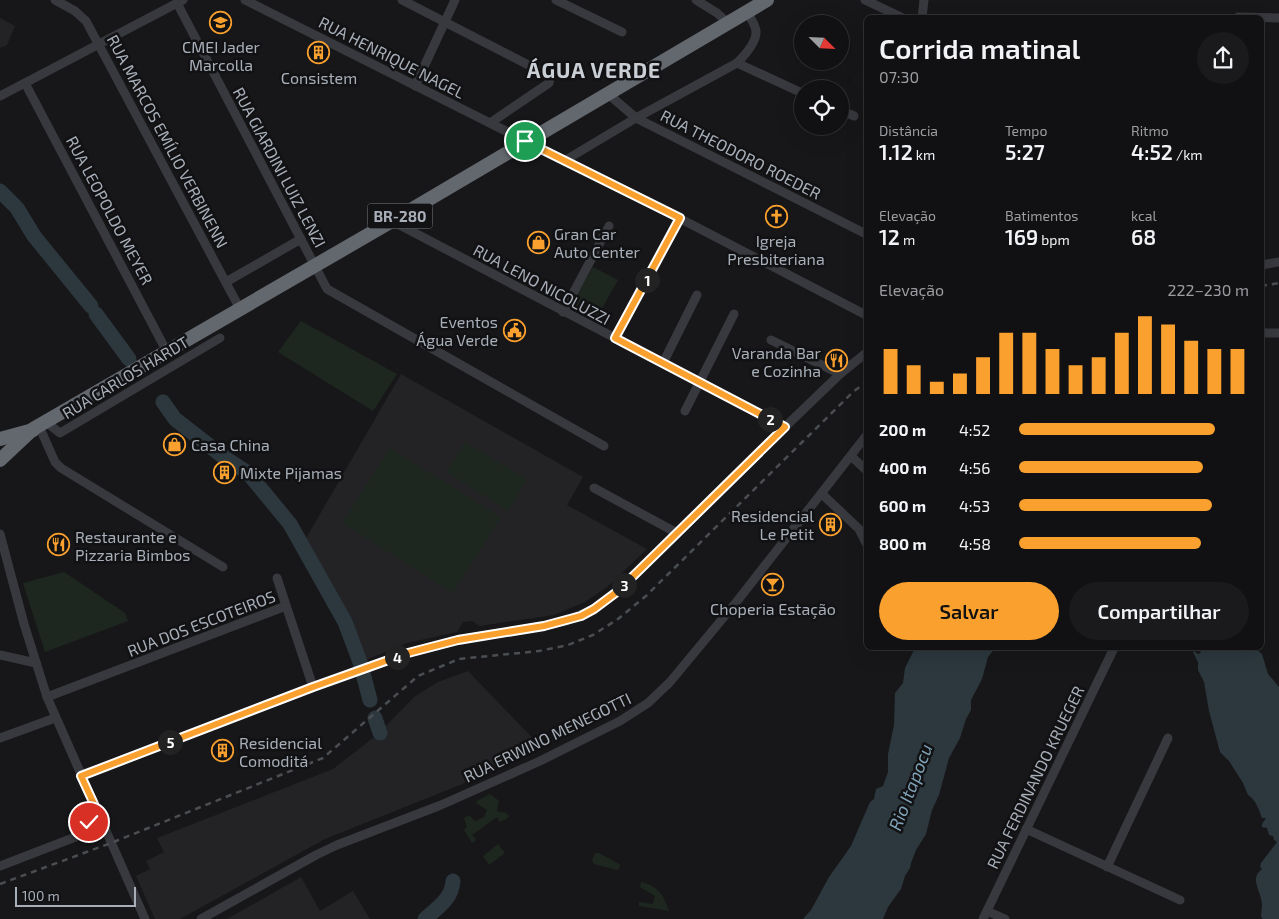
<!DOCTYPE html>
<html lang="pt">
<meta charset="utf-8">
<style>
:root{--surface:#111113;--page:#1a1a1c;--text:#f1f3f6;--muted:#9c9da0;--line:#303133;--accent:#faa02e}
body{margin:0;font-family:"Exo 2",sans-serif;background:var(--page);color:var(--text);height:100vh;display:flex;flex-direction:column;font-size:19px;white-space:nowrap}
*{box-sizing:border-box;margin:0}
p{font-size:16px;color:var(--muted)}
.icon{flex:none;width:28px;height:28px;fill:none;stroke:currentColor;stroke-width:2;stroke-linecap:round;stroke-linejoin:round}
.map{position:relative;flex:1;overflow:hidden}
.sheet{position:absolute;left:864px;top:15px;width:400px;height:635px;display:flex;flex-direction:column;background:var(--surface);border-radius:8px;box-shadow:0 5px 20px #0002,0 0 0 1px var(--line)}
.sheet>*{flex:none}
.needle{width:32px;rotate:114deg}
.tools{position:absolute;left:794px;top:15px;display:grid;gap:10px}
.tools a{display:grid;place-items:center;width:55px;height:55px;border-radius:50%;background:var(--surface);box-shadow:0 5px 20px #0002,0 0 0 1px var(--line);font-size:25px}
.scale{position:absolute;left:15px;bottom:12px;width:121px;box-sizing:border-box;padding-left:5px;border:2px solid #a8afb9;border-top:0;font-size:14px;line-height:18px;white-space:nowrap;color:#a8afb9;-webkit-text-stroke:4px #121214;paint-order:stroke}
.pin{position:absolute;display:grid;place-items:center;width:42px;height:42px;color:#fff;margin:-21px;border:2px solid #fff;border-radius:50%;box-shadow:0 1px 5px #0007}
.km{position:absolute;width:25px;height:25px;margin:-12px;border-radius:50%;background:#222;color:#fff;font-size:14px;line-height:25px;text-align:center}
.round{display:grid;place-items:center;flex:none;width:52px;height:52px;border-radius:26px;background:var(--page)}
.overview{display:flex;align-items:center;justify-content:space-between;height:85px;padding:0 15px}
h1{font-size:28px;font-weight:600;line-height:38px}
.figures{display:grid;grid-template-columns:repeat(3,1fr);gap:8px;height:85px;padding:5px 15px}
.figures div{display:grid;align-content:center}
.figures b{font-size:21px;font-weight:600}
.figures small{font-size:14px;font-weight:400}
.figures p{font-size:14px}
.chart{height:140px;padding:10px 15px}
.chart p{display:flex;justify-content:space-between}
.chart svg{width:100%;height:90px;margin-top:5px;stroke:var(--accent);stroke-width:6}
.action{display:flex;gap:10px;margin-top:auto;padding:10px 15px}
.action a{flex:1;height:58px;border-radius:30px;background:var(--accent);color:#111;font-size:20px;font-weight:600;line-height:58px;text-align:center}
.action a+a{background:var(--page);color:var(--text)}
ul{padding:0 15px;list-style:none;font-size:16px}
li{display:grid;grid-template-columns:80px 60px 1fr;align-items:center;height:38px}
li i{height:12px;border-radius:6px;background:var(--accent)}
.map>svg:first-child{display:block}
</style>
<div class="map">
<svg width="1279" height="919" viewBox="0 0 1279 919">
<rect width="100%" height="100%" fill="#171719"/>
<g fill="#232326">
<polygon points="0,18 15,26 7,45 0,48"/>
<polygon points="401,374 583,477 567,505 647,549 607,587 585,602 554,615 479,626 472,621 463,622 457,632 407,643 366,660 337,598 305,540"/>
<polygon points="468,671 542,748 460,785 325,839 180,919 155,919 136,876 150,869 146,861 164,852 157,838 333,769 378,734 414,697 438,682"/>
<polygon points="301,877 320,911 353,891 370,919 227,919"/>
</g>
<g fill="#1e271f">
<polygon points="593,267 618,280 595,321 570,306"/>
<polygon points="301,321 397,374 373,411 278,352"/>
<polygon points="465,442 527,479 508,511 446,472"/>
<polygon points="390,448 501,517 453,593 342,523"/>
<polygon points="64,572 125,613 128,621 45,652 23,583"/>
<polygon points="490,794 499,801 497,811 506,813 509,816 508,818 500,822 497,817 472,835 476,840 472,843 464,830 467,827 464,818 469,815 475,821 484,817 487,810 475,802"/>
<polygon points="498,844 505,853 489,865 483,856"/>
<polygon points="595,853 599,853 617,863 620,865 619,869 617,870 594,864 592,860"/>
<path d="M 641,882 C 658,886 664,895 669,911 L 639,906 L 639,902 L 653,904 L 655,896 L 640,887 Z"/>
</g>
<g fill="#2c383e">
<polygon points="915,648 995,648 988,657 982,679 971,700 971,710 966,719 960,738 949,758 939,795 932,810 926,834 916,850 911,863 910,868 905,876 901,889 888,907 883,919 803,919 811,910 829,877 851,846 870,802 874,799 876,789 883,786 888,772 888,754 894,725 895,693 903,683 905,668"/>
<path d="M 1198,648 L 1255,648 L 1262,654 L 1268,674 L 1279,687 L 1279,919 L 1263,919 L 1261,917 C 1261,913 1262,908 1262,904 C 1261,891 1249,879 1262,869 L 1260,867 L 1261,863 L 1277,842 L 1274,840 L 1273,836 L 1269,835 L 1267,828 L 1262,827 L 1262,824 L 1266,818 L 1262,818 C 1259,810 1256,800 1248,795 L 1243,783 L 1229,761 L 1220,752 L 1209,711 L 1204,682 L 1198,670 L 1198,662 L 1193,652 L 1194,651 L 1198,654 L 1201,653 Z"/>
</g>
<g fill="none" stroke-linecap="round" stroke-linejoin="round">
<g stroke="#2c383e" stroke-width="15">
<polyline points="0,191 17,208 34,236 91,306"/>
<polyline points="96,314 129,359"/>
<polyline points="163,402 175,419 225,458 248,473 290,524 345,622 360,662 370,700"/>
<polyline points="375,718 380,733"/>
<path d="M 425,919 C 437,908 452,899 453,881"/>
</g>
<g stroke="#38393e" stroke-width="9">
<polyline points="55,0 75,11 86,21 240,309"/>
<polyline points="245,0 679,218 866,315"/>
<polyline points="402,0 546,74 550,78 549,83 490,123"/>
<polyline points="556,0 622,32"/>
<polyline points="696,0 717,13 727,22"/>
<polyline points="865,0 903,18"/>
<polyline points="177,3 327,289 604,446"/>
<polyline points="1238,17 1279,18"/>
<polyline points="922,18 924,0"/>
<polyline points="737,63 802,93"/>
<polyline points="25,83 167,352"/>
<polyline points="415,86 455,0"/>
<polyline points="607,93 636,118 866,234"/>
<polyline points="0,96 183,0"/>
<polyline points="840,110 854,116"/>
<path d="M 564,161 L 636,118 L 737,63 C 745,55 757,42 756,31 C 755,24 750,17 747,12"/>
<polyline points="392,221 785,427"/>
<polyline points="1261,265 1279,262"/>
<polyline points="226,282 301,239"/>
<polyline points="563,312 609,226"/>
<polyline points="1261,333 1279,333"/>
<polyline points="615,338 679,218"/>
<polyline points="771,340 840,374"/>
<polyline points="663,363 697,295"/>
<polyline points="685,411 734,314"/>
<polyline points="46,422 60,433 220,338"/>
<polyline points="39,426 55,462 61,468 223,567"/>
<polyline points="851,456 866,470"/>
<polyline points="594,488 677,533"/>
<polyline points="822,494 859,529 866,543"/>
<polyline points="0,534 24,624 47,697 145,919"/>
<polyline points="277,578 313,687"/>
<polyline points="0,655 36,663"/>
<polyline points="47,697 286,606"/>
<polyline points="0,738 55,718"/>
<polyline points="81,776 313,687 408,653 451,641 544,626 566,621 594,609 618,591 647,563 785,427 840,374 866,353"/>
<polyline points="1026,829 1180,900"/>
<polyline points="80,835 89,822 93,805"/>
<polyline points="0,866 104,826"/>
<polyline points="1107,867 1168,738"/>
<polyline points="987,911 1005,919"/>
<polyline points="201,919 316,855 337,845 441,805 540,761 620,721 648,703 670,682 738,600 866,436"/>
<polyline points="983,919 1114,648"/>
</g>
<g stroke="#63686f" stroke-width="14">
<polyline points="0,439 33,430"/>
<polyline points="0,460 33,429 392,221 767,0"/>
</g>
<g stroke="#4a4e53" stroke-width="2.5" stroke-dasharray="6 5" stroke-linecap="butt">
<polyline points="1261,286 1279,283"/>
<polyline points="0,884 111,843 323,758 418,676 459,659 539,651 568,645 593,635 618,619 646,596 853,392 866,382"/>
</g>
</g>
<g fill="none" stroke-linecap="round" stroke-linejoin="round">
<defs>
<polyline id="route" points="89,822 94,804 81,776 313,687 408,653 458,640 544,626 581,616 594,609 618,591 785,427 615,338 680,218 525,141"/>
</defs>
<use href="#route" stroke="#fff" stroke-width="10"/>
<use href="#route" stroke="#faa02e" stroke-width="6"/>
</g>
<defs>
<symbol id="school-ring" viewBox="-11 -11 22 22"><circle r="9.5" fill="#121214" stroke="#faa02e" stroke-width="1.5"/><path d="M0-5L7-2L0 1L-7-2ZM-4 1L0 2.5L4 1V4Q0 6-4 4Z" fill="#faa02e"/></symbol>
<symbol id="building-ring" viewBox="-11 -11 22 22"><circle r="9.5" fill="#121214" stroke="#faa02e" stroke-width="1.5"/><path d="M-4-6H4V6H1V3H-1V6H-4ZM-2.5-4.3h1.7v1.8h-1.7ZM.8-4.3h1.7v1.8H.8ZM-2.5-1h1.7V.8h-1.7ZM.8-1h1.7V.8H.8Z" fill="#faa02e"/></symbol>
<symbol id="church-ring" viewBox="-11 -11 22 22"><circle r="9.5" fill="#121214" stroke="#faa02e" stroke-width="1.5"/><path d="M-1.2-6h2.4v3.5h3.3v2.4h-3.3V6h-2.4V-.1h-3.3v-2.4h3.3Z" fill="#faa02e"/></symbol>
<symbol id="shop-ring" viewBox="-11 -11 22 22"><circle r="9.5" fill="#121214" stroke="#faa02e" stroke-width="1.5"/><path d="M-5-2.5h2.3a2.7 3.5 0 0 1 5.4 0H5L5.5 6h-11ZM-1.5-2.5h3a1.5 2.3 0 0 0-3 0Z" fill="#faa02e"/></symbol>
<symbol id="civic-ring" viewBox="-11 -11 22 22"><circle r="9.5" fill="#121214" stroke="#faa02e" stroke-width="1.5"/><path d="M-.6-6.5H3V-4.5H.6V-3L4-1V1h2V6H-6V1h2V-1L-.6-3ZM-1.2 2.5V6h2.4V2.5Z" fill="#faa02e"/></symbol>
<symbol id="restaurant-ring" viewBox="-11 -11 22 22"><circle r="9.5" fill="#121214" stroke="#faa02e" stroke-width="1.5"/><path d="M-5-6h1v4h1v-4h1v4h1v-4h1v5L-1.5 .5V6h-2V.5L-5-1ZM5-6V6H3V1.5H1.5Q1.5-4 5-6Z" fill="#faa02e"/></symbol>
<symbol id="bar-ring" viewBox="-11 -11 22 22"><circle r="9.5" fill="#121214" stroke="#faa02e" stroke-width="1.5"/><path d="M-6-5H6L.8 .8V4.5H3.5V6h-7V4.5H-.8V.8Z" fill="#faa02e"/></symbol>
</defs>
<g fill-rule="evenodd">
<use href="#school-ring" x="208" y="10" width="25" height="25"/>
<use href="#building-ring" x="306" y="40" width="25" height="25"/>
<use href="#church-ring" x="764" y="204" width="25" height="25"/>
<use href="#shop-ring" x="526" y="230" width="25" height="25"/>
<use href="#civic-ring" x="502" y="318" width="25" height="25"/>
<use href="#restaurant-ring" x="824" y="348" width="25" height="25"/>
<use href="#shop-ring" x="162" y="432" width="25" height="25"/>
<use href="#building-ring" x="212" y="460" width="25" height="25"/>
<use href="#building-ring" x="818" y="512" width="25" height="25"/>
<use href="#restaurant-ring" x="46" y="532" width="25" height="25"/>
<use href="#bar-ring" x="760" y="572" width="25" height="25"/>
<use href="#building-ring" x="210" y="738" width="25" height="25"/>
</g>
<g text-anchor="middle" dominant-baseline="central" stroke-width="5" stroke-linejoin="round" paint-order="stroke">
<rect fill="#121214" stroke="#7b8088" stroke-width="1" x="367.5" y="203.5" width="65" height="25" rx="4"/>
<g font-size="15" font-weight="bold" fill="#a8afb9">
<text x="400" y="216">BR-280</text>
</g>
<g font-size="16" fill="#a8afb9" stroke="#121214" text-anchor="start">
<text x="221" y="46" text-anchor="middle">CMEI Jader<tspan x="221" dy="18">Marcolla</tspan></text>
<text x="319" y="77" text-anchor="middle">Consistem</text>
<text x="554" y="233">Gran Car<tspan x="554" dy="18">Auto Center</tspan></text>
<text x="776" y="240" text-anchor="middle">Igreja<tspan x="776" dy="18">Presbiteriana</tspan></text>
<text x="498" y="321" text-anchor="end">Eventos<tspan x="498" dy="18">Água Verde</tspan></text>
<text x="821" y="352" text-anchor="end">Varanda Bar<tspan x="821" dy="18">e Cozinha</tspan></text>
<text x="191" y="444">Casa China</text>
<text x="240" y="472">Mixte Pijamas</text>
<text x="814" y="515" text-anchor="end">Residencial<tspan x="814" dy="18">Le Petit</tspan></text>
<text x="75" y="536">Restaurante e<tspan x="75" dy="18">Pizzaria Bimbos</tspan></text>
<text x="773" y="608" text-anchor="middle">Choperia Estação</text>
<text x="239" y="742">Residencial<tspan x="239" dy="18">Comoditá</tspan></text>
</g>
<g font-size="16" fill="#a8afb9" stroke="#121214">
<text transform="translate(392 57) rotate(27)">RUA HENRIQUE NAGEL</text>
<text transform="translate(168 141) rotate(62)">RUA MARCOS EMÍLIO VERBINENN</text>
<text transform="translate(741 154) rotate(27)">RUA THEODORO ROEDER</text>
<text transform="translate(280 167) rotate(62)">RUA GIARDINI LUIZ LENZI</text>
<text transform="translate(110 210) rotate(62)">RUA LEOPOLDO MEYER</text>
<text transform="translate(542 284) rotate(28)">RUA LENO NICOLUZZI</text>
<text transform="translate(125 377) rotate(-31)">RUA CARLOS HARDT</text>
<text transform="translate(201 623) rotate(-21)">RUA DOS ESCOTEIROS</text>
<text transform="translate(547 737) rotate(-26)">RUA ERWINO MENEGOTTI</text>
<text transform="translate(1035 777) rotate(-64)">RUA FERDINANDO KRUEGER</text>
</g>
<g font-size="18" font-style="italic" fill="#7ea2b6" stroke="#121214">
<text transform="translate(910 787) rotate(-69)">Rio Itapocu</text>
</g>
<g font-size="21" font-weight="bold" letter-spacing="1" fill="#caced5" stroke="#121214">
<text x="594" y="69">ÁGUA VERDE</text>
</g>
</g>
</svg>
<div class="tools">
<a><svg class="needle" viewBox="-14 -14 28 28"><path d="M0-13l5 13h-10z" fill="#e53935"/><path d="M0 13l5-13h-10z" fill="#9c9da0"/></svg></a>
<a><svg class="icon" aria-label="locate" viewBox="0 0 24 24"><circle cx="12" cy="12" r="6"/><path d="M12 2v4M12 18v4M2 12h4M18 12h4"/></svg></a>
</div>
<div class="scale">100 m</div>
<div class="pin" style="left:525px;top:141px;background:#1e9e55"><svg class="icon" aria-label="arrive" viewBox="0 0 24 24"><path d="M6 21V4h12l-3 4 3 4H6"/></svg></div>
<div class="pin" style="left:89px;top:822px;background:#d93025"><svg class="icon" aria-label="check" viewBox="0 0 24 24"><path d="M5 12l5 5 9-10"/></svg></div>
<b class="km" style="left:647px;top:280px">1</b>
<b class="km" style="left:770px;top:419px">2</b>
<b class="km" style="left:624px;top:585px">3</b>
<b class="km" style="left:397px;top:657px">4</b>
<b class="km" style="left:170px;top:742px">5</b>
<section class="sheet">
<div class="overview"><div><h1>Corrida matinal</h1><p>07:30</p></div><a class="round"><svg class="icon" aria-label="share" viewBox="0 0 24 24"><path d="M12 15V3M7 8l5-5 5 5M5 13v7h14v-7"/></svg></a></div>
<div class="figures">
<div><p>Distância</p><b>1.12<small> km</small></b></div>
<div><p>Tempo</p><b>5:27</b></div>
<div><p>Ritmo</p><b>4:52<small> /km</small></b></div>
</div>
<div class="figures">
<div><p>Elevação</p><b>12<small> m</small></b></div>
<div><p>Batimentos</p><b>169<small> bpm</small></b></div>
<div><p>kcal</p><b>68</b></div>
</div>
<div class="chart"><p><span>Elevação</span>222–230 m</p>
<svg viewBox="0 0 160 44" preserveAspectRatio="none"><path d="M5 44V22M15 44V30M25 44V38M35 44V34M45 44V26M55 44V14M65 44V14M75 44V22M85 44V30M95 44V26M105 44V14M115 44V6M125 44V10M135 44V18M145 44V22M155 44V22"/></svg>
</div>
<ul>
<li><b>200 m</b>4:52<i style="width:85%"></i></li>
<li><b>400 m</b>4:56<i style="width:80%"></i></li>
<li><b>600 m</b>4:53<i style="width:84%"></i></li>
<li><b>800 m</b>4:58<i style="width:79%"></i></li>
</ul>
<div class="action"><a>Salvar</a><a>Compartilhar</a></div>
</section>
</div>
